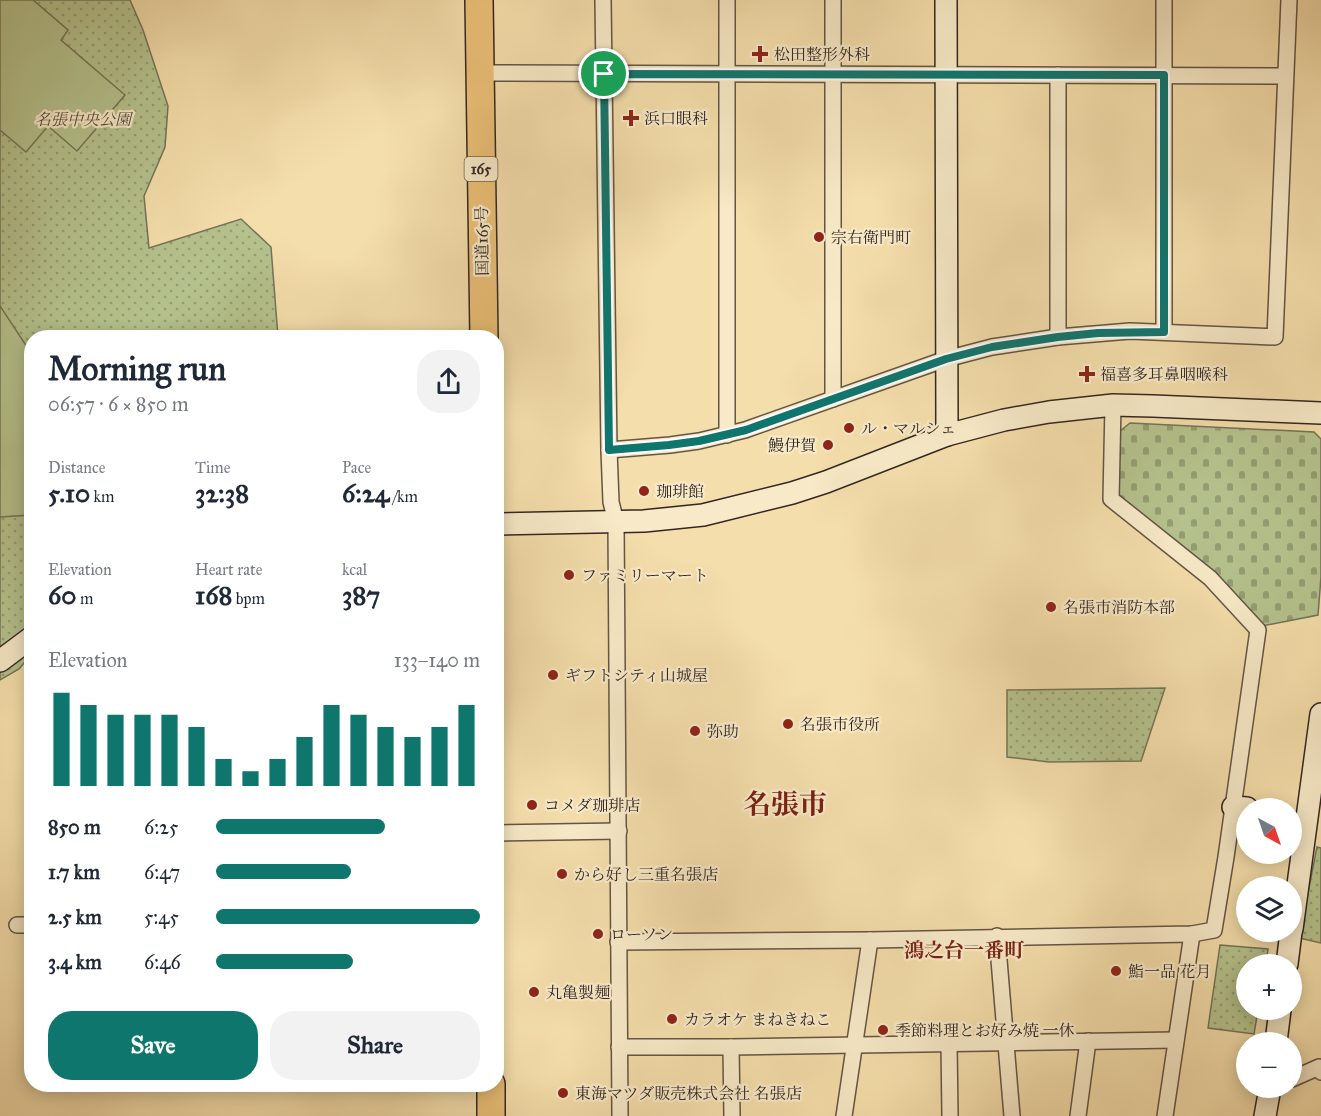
<!DOCTYPE html>
<meta charset="utf-8">
<style>
:root{--surface:#fff;--page:#f2f2f3;--text:#1f2937;--muted:#747a83;--accent:#0f766e}
body{margin:0;font-family:"IM FELL Great Primer","Noto Serif JP",serif;background:var(--page);color:var(--text);height:100vh;display:flex;flex-direction:column;font-size:22px;white-space:nowrap}
*{box-sizing:border-box;margin:0}
p{font-size:20px;color:var(--muted)}
.icon{flex:none;width:33px;height:33px;fill:none;stroke:currentColor;stroke-width:2;stroke-linecap:round;stroke-linejoin:round}
.map{position:relative;flex:1;overflow:hidden}
.side{position:absolute;left:24px;top:330px;width:480px;height:762px;display:flex;flex-direction:column;background:var(--surface);border-radius:24px;box-shadow:0 3px 15px #0003}
.side>*{flex:none}
.needle{width:39px;rotate:140deg}
.controls{position:absolute;left:1236px;top:798px;display:grid;gap:12px}
.controls a{display:grid;place-items:center;width:66px;height:66px;border-radius:50%;background:var(--surface);box-shadow:0 3px 15px #0003;font-size:30px}
.pin{position:absolute;display:grid;place-items:center;width:51px;height:51px;color:#fff;margin:-26px;border:3px solid #fff;border-radius:50%;box-shadow:0 2px 6px #0007}
.round{display:grid;place-items:center;flex:none;width:63px;height:63px;border-radius:24px;background:var(--page)}
.overview{display:flex;align-items:center;justify-content:space-between;height:102px;padding:0 24px}
h1{font-size:33px;font-weight:800;line-height:45px}
.figures{display:grid;grid-template-columns:repeat(3,1fr);gap:9px;height:102px;padding:6px 24px}
.figures div{display:grid;align-content:center}
.figures b{font-size:26px;font-weight:800}
.figures small{font-size:16px;font-weight:400}
.figures p{font-size:16px}
.chart{height:168px;padding:12px 24px}
.chart p{display:flex;justify-content:space-between}
.chart svg{width:100%;height:108px;margin-top:6px;stroke:var(--accent);stroke-width:6}
.button{display:flex;gap:12px;margin-top:auto;padding:12px 24px}
.button a{flex:1;height:69px;border-radius:24px;background:var(--accent);color:#fff;font-size:24px;font-weight:800;line-height:69px;text-align:center}
.button a+a{background:var(--page);color:var(--text)}
ul{padding:0 24px;list-style:none;font-size:20px}
li{display:grid;grid-template-columns:96px 72px 1fr;align-items:center;height:45px}
li i{height:15px;border-radius:8px;background:var(--accent)}
.map>svg:first-child{display:block}
</style>
<div class="map">
<svg width="1321" height="1116" viewBox="0 0 1321 1116">
<defs>
<pattern id="green-dots" width="8" height="8" patternUnits="userSpaceOnUse" patternTransform="scale(1.5)"><rect width="8" height="8" fill="#b5c28d"/><path d="M2 2h.1M6 6h.1" fill="none" stroke="#949e73" stroke-width="1.8" stroke-linecap="round"/></pattern>
<pattern id="cemetery-stones" width="16" height="16" patternUnits="userSpaceOnUse" patternTransform="scale(1.5)"><rect width="16" height="16" fill="#b5c28d"/><path d="M2 7V4a2 2 0 0 1 4 0v3zM10 15v-3a2 2 0 0 1 4 0v3z" fill="#949e73"/></pattern>
</defs>
<rect width="100%" height="100%" fill="#f4deab"/>
<filter id="stains"><feTurbulence type="fractalNoise" baseFrequency=".00333" numOctaves="4"/><feColorMatrix values="0 0 0 0 .2 0 0 0 0 .09 0 0 0 0 .02 0 0 0 .5 -.17"/></filter>
<radialGradient id="worn" r=".72"><stop offset=".6" stop-color="#630" stop-opacity="0"/><stop offset="1" stop-color="#630" stop-opacity=".3"/></radialGradient>
<g fill="url(#green-dots)" stroke="#747458" stroke-width="1.5">
<polygon points="0,0 130,0 143,30 168,106 165,147 144,196 149,248 241,219 271,247 278,337 32,338 31,655 19,669 0,680"/>
<polygon points="1165,688 1141,761 1049,762 1007,757 1007,690"/>
<polygon points="1317,847 1321,848 1321,943 1299,938"/>
<polygon points="1220,945 1268,949 1266,964 1246,964 1246,1010 1258,1010 1254,1034 1208,1028"/>
</g>
<polygon fill="url(#cemetery-stones)" stroke="#747458" stroke-width="1.5" points="1130,423 1314,432 1321,439 1321,577 1318,615 1262,626 1123,501 1117,490 1120,431"/>
<g fill="#b5c28d" stroke="#747458" stroke-width="1.5">
<polygon points="0,0 33,0 68,30 61,40 125,95 77,151 48,126 26,152 0,130"/>
<polygon points="0,306 31,353 31,515 0,517"/>
</g>
<g fill="none" stroke-linecap="round" stroke-linejoin="round">
<defs>
<g id="street">
<polyline points="603,0 609,450 611,502 616,522 620,1116"/>
<polyline points="1164,0 1164,332"/>
<polyline points="479,73 1285,76"/>
<polyline points="1058,75 1058,337"/>
<polyline points="833,399 833,0"/>
<polyline points="727,435 727,0"/>
<polyline points="609,450 670,445 699,441 745,430 946,359 992,347 1058,337 1130,331 1275,337 1289,0"/>
<polyline points="496,833 619,831"/>
<polyline points="17,925 32,925"/>
<polyline points="997,936 1012,1116"/>
<polyline points="618,942 870,940 1192,934 1214,930 1226,857 1258,630 1210,578 1111,499 1113,405"/>
<polyline points="949,1043 950,1116"/>
<polyline points="619,1047 731,1047 1176,1040"/>
<polyline points="731,1047 732,1116"/>
<polyline points="1292,1079 1319,1067 1321,1072"/>
<polyline points="844,1116 870,940"/>
<polyline points="1078,1116 1088,1041"/>
<polyline points="1165,1116 1192,934"/>
</g>
<g id="secondary">
<polyline points="946,0 947,435"/>
<polyline points="496,524 644,521 703,515 792,493 826,482 947,435 1004,420 1049,412 1113,405 1153,406 1321,413"/>
<polyline points="0,661 32,637"/>
<polyline points="1233,807 1247,808"/>
<polyline points="1292,929 1321,714"/>
<polyline points="1287,964 1291,932"/>
<polyline points="1276,1042 1280,1010"/>
<polyline points="1265,1116 1270,1088"/>
</g>
<g id="highway">
<polyline points="479,0 484,338"/>
<polyline points="491,1084 491,1116"/>
</g>
</defs>
<use href="#street" stroke="#635545" stroke-width="18"/>
<use href="#secondary" stroke="#332723" stroke-width="24"/>
<use href="#highway" stroke="#332723" stroke-width="30"/>
<use href="#street" stroke="#f8eac8" stroke-width="15"/>
<use href="#secondary" stroke="#f8eac8" stroke-width="21"/>
<use href="#highway" stroke="#eabf76" stroke-width="27"/>
</g>
<g fill="none" stroke-linecap="round" stroke-linejoin="round">
<defs>
<polygon id="route" points="604,74 1164,75 1164,332 1098,333 1058,337 992,347 946,359 746,430 699,441 669,445 609,450"/>
</defs>
<use href="#route" stroke="#fff" stroke-width="12"/>
<use href="#route" stroke="#0f766e" stroke-width="8"/>
</g>
<g fill="#8f2418" stroke="#f8eac8" stroke-width="2">
<path d="M757 45h6v6h6v6h-6v6h-6v-6h-6v-6h6z"/>
<path d="M628 109h6v6h6v6h-6v6h-6v-6h-6v-6h6z"/>
<circle cx="819" cy="237" r="6"/>
<path d="M1084 365h6v6h6v6h-6v6h-6v-6h-6v-6h6z"/>
<circle cx="849" cy="428" r="6"/>
<circle cx="828" cy="445" r="6"/>
<circle cx="644" cy="491" r="6"/>
<circle cx="569" cy="575" r="6"/>
<circle cx="1051" cy="607" r="6"/>
<circle cx="553" cy="675" r="6"/>
<circle cx="788" cy="724" r="6"/>
<circle cx="695" cy="731" r="6"/>
<circle cx="532" cy="805" r="6"/>
<circle cx="562" cy="874" r="6"/>
<circle cx="598" cy="934" r="6"/>
<circle cx="1116" cy="971" r="6"/>
<circle cx="534" cy="992" r="6"/>
<circle cx="672" cy="1019" r="6"/>
<circle cx="883" cy="1030" r="6"/>
<circle cx="563" cy="1093" r="6"/>
</g>
<g text-anchor="middle" dominant-baseline="central" stroke-width="4.5" stroke-linejoin="round" paint-order="stroke">
<rect fill="#f8eac8" stroke="#6e6254" stroke-width="1.5" x="464.5" y="157" width="33" height="24" rx="4.5"/>
<g font-size="15" font-weight="bold" fill="#332723">
<text x="481" y="169">165</text>
</g>
<g font-size="16" fill="#332723" stroke="#f8eac8" text-anchor="start">
<text x="774" y="54">松田整形外科</text>
<text x="644" y="118">浜口眼科</text>
<text x="831" y="237">宗右衛門町</text>
<text x="1100" y="374">福喜多耳鼻咽喉科</text>
<text x="861" y="428">ル・マルシェ</text>
<text x="816" y="445" text-anchor="end">鰻伊賀</text>
<text x="656" y="491">珈琲館</text>
<text x="581" y="575">ファミリーマート</text>
<text x="1063" y="607">名張市消防本部</text>
<text x="565" y="675">ギフトシティ山城屋</text>
<text x="800" y="724">名張市役所</text>
<text x="707" y="731">弥助</text>
<text x="544" y="805">コメダ珈琲店</text>
<text x="574" y="874">から好し三重名張店</text>
<text x="610" y="934">ローソン</text>
<text x="1128" y="971">鮨一品 花月</text>
<text x="546" y="992">丸亀製麺</text>
<text x="684" y="1019">カラオケ まねきねこ</text>
<text x="895" y="1030">季節料理とお好み焼 一休</text>
<text x="575" y="1093">東海マツダ販売株式会社 名張店</text>
</g>
<g font-size="16" font-style="italic" fill="#544e3e" stroke="#f8eac8">
<text x="83" y="119">名張中央公園</text>
</g>
<g font-size="16" fill="#332723" stroke="#f8eac8">
<text transform="translate(482 241) rotate(-91)">国道165号</text>
</g>
<g font-size="20" font-weight="bold" fill="#7a1f14" stroke="#f8eac8">
<text x="964" y="950">鴻之台一番町</text>
</g>
<g font-size="28" font-weight="bold" fill="#7a1f14" stroke="#f8eac8">
<text x="785" y="804">名張市</text>
</g>
</g>
<rect width="100%" height="100%" filter="url(#stains)"/>
<rect width="100%" height="100%" fill="url(#worn)"/>
</svg>
<div class="controls">
<a><svg class="needle" viewBox="-14 -14 28 28"><path d="M0-13l5 13h-10z" fill="#e53935"/><path d="M0 13l5-13h-10z" fill="#747a83"/></svg></a>
<a><svg class="icon" aria-label="layers" viewBox="0 0 24 24"><path d="M12 4l9 5-9 5-9-5zM3 14l9 5 9-5"/></svg></a>
<a>+</a>
<a>−</a>
</div>
<div class="pin" style="left:604px;top:74px;background:#1e9e55"><svg class="icon" aria-label="arrive" viewBox="0 0 24 24"><path d="M6 21V4h12l-3 4 3 4H6"/></svg></div>
<section class="side">
<div class="overview"><div><h1>Morning run</h1><p>06:57 · 6 × 850 m</p></div><a class="round"><svg class="icon" aria-label="share" viewBox="0 0 24 24"><path d="M12 15V3M7 8l5-5 5 5M5 13v7h14v-7"/></svg></a></div>
<div class="figures">
<div><p>Distance</p><b>5.10<small> km</small></b></div>
<div><p>Time</p><b>32:38</b></div>
<div><p>Pace</p><b>6:24<small> /km</small></b></div>
</div>
<div class="figures">
<div><p>Elevation</p><b>60<small> m</small></b></div>
<div><p>Heart rate</p><b>168<small> bpm</small></b></div>
<div><p>kcal</p><b>387</b></div>
</div>
<div class="chart"><p><span>Elevation</span>133–140 m</p>
<svg viewBox="0 0 160 44" preserveAspectRatio="none"><path d="M5 44V6M15 44V11M25 44V15M35 44V15M45 44V15M55 44V20M65 44V33M75 44V38M85 44V33M95 44V24M105 44V11M115 44V15M125 44V20M135 44V24M145 44V20M155 44V11"/></svg>
</div>
<ul>
<li><b>850 m</b>6:25<i style="width:64%"></i></li>
<li><b>1.7 km</b>6:47<i style="width:51%"></i></li>
<li><b>2.5 km</b>5:45<i style="width:100%"></i></li>
<li><b>3.4 km</b>6:46<i style="width:52%"></i></li>
</ul>
<div class="button"><a>Save</a><a>Share</a></div>
</section>
</div>
